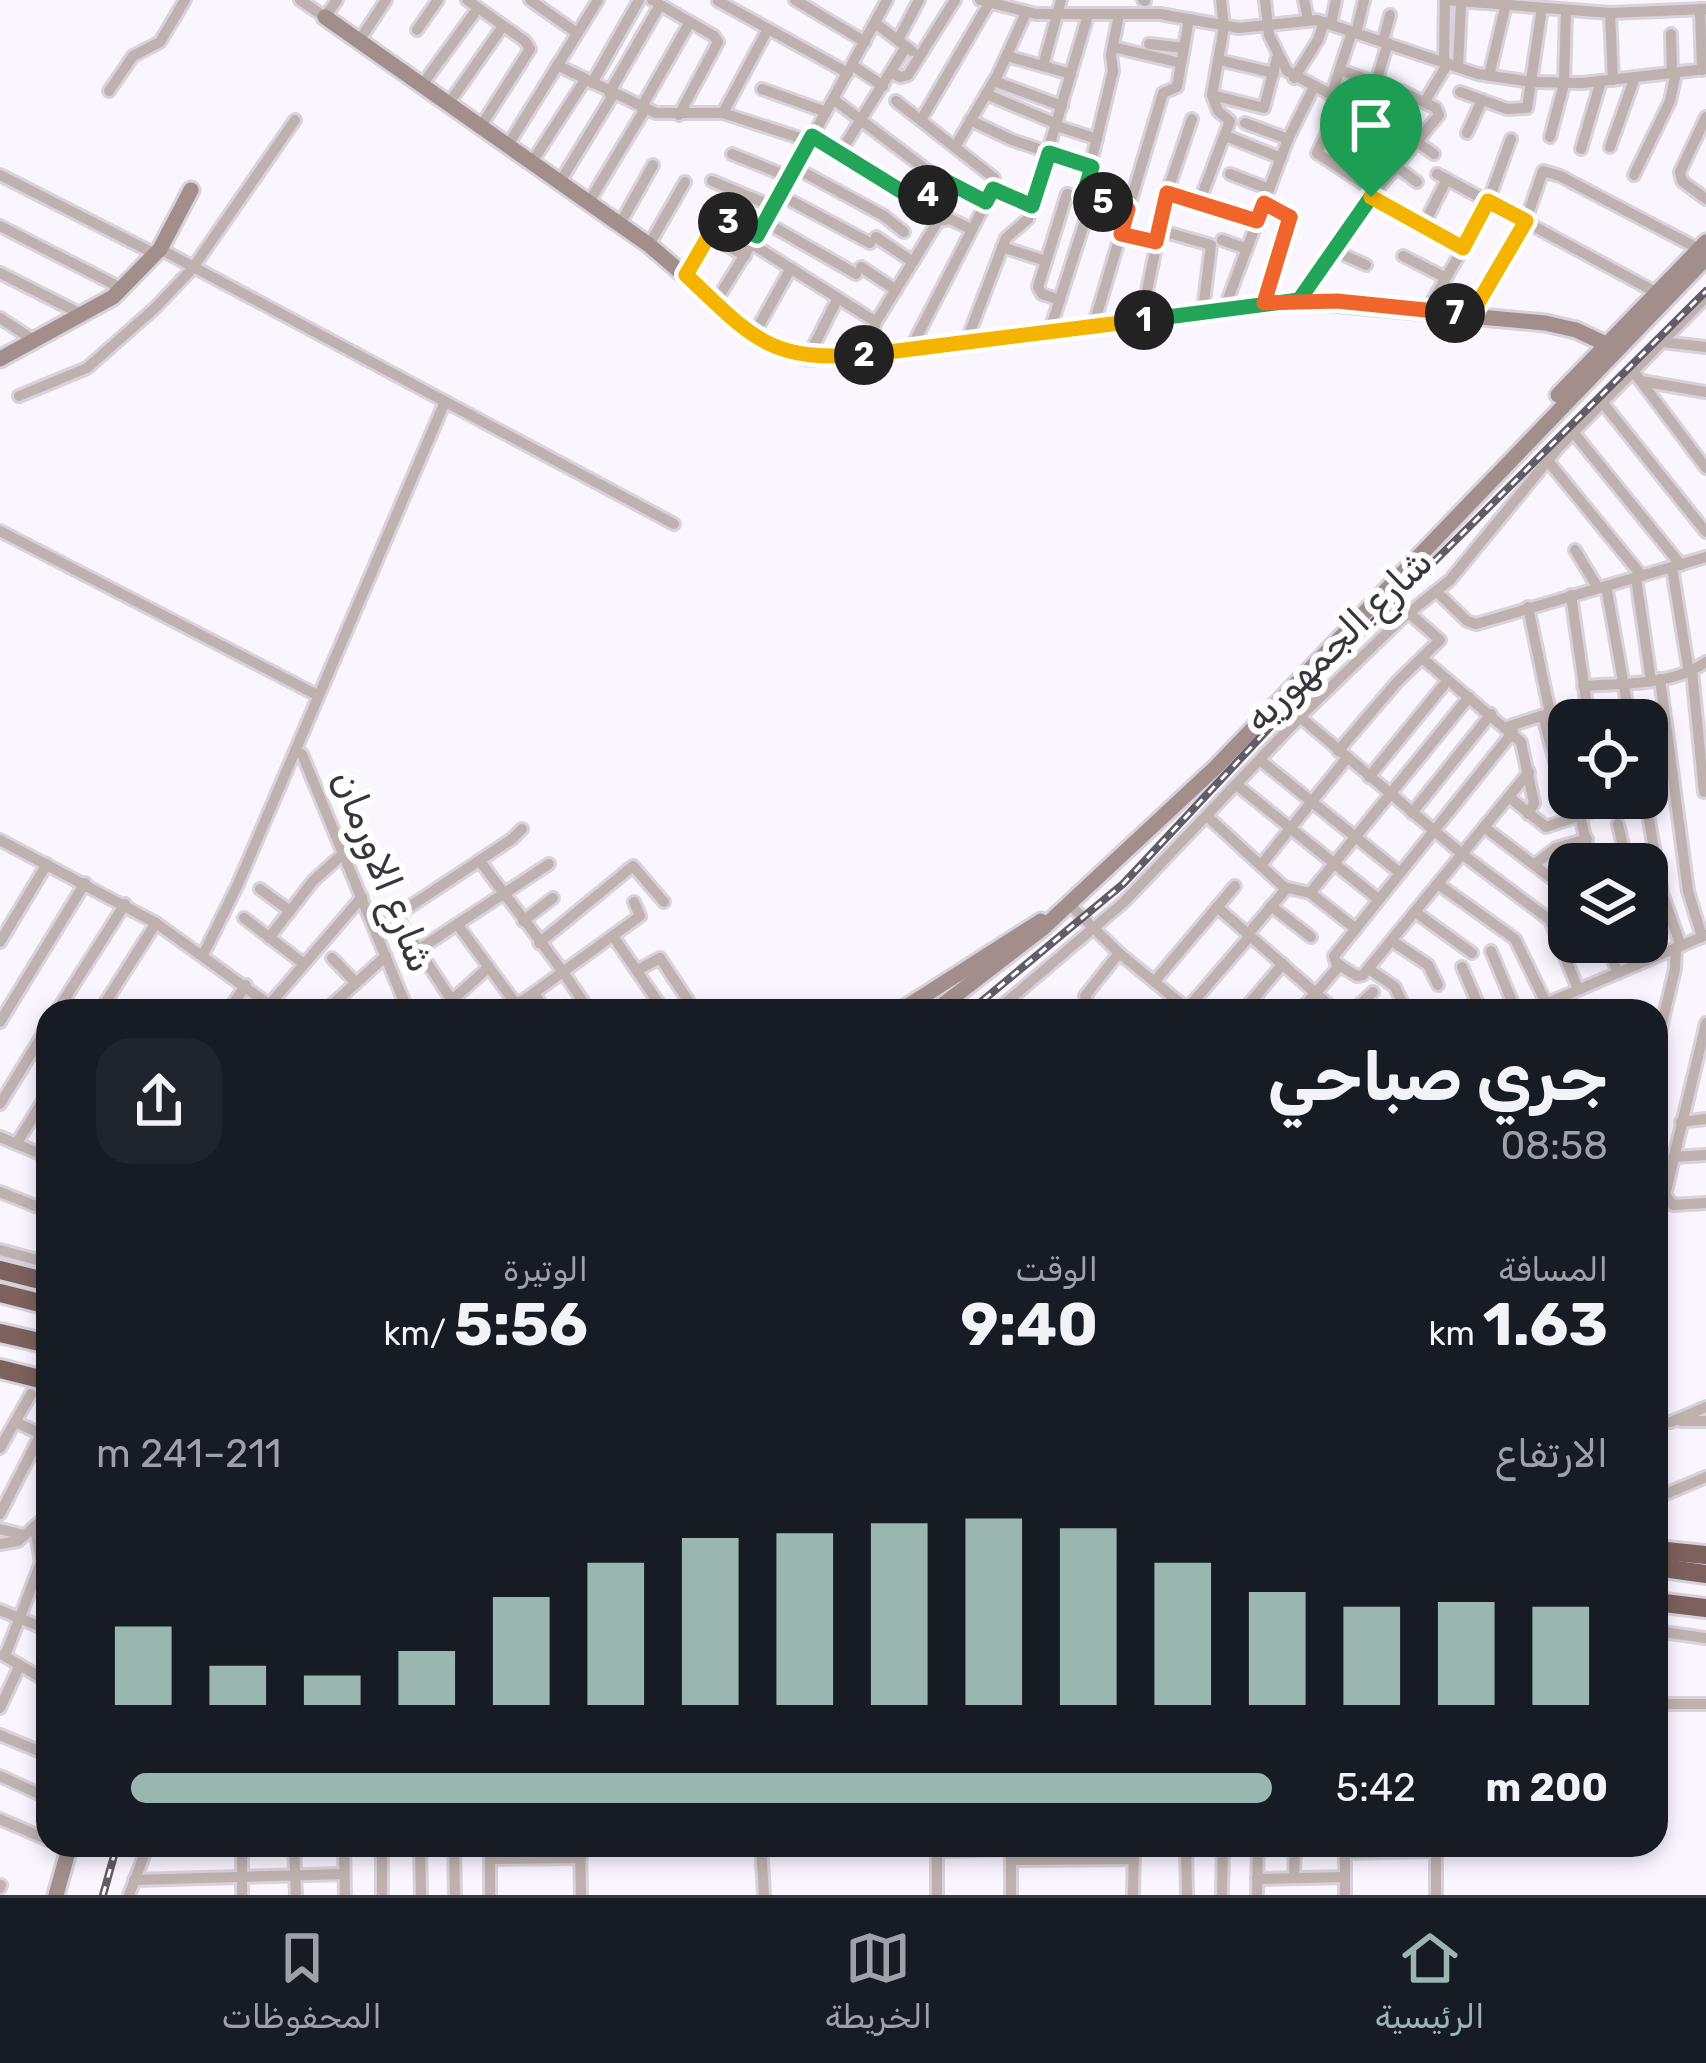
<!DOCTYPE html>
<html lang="ar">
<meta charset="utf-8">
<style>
:root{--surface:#171b24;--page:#20242c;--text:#f1f3f6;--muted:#9ea1a6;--line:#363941;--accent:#99b6b0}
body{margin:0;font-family:Rubik,Cairo,sans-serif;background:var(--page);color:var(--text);direction:rtl;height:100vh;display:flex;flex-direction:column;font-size:45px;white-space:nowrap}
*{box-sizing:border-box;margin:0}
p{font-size:39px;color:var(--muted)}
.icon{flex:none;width:66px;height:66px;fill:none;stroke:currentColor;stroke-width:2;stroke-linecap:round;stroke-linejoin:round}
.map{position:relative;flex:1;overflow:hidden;direction:ltr}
.side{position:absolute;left:36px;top:999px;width:1632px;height:858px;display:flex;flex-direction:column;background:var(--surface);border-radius:36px;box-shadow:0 6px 18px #0003;direction:rtl}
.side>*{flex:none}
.buttons{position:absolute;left:1548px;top:699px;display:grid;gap:24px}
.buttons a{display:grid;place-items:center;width:120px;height:120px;border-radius:24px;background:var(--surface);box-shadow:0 6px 18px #0003;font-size:60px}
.pin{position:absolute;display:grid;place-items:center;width:102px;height:102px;color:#fff;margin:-123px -51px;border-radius:50% 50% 50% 0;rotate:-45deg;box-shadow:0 0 12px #0007}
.pin .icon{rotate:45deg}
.km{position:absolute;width:60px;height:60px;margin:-30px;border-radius:50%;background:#222;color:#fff;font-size:33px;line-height:60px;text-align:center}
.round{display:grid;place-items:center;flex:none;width:126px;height:126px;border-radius:36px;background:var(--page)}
.summary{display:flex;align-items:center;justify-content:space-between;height:204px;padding:0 60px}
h1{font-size:66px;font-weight:700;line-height:90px}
.stats{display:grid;grid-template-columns:repeat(3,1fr);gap:18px;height:204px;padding:12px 60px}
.stats div{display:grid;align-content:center}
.stats b{font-size:60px;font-weight:700}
.stats small{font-size:33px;font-weight:400}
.stats p{font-size:33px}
.chart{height:336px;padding:24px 60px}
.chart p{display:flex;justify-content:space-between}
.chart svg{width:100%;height:216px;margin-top:12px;stroke:var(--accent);stroke-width:6}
ul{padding:0 60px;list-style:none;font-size:39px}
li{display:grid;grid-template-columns:192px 144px 1fr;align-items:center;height:90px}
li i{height:30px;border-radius:15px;background:var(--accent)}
.tab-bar{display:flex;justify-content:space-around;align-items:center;height:168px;border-top:3px solid var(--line);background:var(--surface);font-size:33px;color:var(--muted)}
.tab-bar a{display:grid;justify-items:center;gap:6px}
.tab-bar .selected{color:var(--accent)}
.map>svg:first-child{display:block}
</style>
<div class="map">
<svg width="1706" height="1895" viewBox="0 0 1706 1895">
<rect width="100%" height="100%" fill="#faf5ff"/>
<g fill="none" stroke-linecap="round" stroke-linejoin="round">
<defs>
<g id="street">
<polyline points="300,0 325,17 337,0"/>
<polyline points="467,0 525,41 530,49 481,126"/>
<polyline points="530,0 577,33"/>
<polyline points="652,0 714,36 718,42 679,115"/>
<polyline points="795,0 865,42"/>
<polyline points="980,0 1036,14 1160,14 1239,28 1317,20 1478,74 1532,82 1583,83 1706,69"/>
<polyline points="1143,0 1145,1"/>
<polyline points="1265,0 1269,35 1287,71 1418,141"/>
<polyline points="1304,0 1308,19"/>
<polyline points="1446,0 1610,13 1706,9"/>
<polyline points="718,1 848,73"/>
<polyline points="1700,9 1702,70"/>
<polyline points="1610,13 1613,80"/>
<polyline points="875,23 912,51"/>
<polyline points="1331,24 1336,0"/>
<polyline points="417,30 438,0"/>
<polyline points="1356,33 1364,0"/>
<polyline points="1671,34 1672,73"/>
<polyline points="898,40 919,0"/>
<polyline points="359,41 386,0"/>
<polyline points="1383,41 1390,15"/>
<polyline points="1149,44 1184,48"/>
<polyline points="1113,47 1181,63"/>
<polyline points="1007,56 1071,74"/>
<polyline points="1219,60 1274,73"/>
<polyline points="1444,62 1445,0"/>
<polyline points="557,65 656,113 723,113 809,141"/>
<polyline points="852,65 883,86"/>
<polyline points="1043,66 1061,0"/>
<polyline points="1458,67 1461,3"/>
<polyline points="891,73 901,77 908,75 955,0"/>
<polyline points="1489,76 1506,4"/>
<polyline points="1294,78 1318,40 1324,22"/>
<polyline points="994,81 1062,106"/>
<polyline points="1376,82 1388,43"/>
<polyline points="592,83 639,0"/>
<polyline points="422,85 478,8"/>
<polyline points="762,89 826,112"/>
<polyline points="109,91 133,56 160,42 185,0"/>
<polyline points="1460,92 1507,109 1527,108 1542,8"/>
<polyline points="609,93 660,5"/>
<polyline points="986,94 1057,124"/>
<polyline points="1212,95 1264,108 1277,58"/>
<polyline points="1331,96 1352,32"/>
<polyline points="833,99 932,174 986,202"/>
<polyline points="896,101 994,178 993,189 910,350"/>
<polyline points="1425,101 1448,63"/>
<polyline points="1342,102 1317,153 1376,192"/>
<polyline points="449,103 503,26"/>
<polyline points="641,108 690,22"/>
<polyline points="723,113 768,29"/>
<polyline points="1706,117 1680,172 1682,181 1706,199"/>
<polyline points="921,120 991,0"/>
<polyline points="970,120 1012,140 1092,167"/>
<polyline points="1245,123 1288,139"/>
<polyline points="1057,126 1097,139"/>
<polyline points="1327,131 1393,172"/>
<polyline points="1467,133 1482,100"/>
<polyline points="812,136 917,201 926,199 940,178"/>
<polyline points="1226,136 1281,158"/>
<polyline points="1550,137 1564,84 1566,10"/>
<polyline points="1417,142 1434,154"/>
<polyline points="508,145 598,0"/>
<polyline points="955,147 998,74 1026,13"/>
<polyline points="1610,147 1635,77"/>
<polyline points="1581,149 1601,81"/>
<polyline points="840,153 906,47"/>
<polyline points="732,154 789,177"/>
<polyline points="532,162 585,80"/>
<polyline points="794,167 884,216 904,232"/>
<polyline points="1397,167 1417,182"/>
<polyline points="1230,174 1269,189"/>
<polyline points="1437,174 1661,295"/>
<polyline points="0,175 155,254"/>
<polyline points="1634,175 1670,101 1676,73"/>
<polyline points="712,181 774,207"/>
<polyline points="560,182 613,95"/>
<polyline points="993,189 1032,205"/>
<polyline points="1167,193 1257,221"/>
<polyline points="780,195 870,243"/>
<polyline points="1083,196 1113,71 1111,55 1119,15"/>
<polyline points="1371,197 1463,249"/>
<polyline points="589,202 645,109"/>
<polyline points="1199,203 1230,121 1218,111 1212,95 1224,27 1221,0"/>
<polyline points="720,218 757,236"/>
<polyline points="765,222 856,274"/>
<polyline points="620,224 653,165"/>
<polyline points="0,226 123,289"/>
<polyline points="1422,228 1447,179"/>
<polyline points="1159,230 1211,245 1203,310"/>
<polyline points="1121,234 1157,242"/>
<polyline points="709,235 745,256"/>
<polyline points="876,237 913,262"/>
<polyline points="1222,240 1247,249"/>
<polyline points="752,244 876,322"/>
<polyline points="649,245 685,182"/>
<polyline points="1002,247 1046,261"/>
<polyline points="160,249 674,524"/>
<polyline points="1333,250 1366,265"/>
<polyline points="1403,256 1446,278"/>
<polyline points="861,267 896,290"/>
<polyline points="0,273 81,314"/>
<polyline points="686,275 726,207"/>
<polyline points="1060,300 1042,294 1038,287 1067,194 1128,209"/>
<polyline points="1299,300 1371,197 1439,115 1436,108 1401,91 1340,70"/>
<polyline points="715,303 774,207 887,0"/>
<polyline points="1264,303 1291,220 1264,204"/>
<polyline points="1225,307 1288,139 1314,87"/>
<polyline points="1427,310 1484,213 1511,139"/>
<polyline points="1471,315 1521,234 1543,171 1560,176 1699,249"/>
<polyline points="0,318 35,341"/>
<polyline points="1141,320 1167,193 1192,119"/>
<polyline points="1093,327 1163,93 1177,87 1189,19"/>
<polyline points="1049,333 1085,221"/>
<polyline points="753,336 791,268"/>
<polyline points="1662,342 1706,347"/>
<polyline points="965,345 1006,238 1028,219 1088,15"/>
<polyline points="867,355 876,322 938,221 950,219 971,229"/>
<polyline points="808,357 838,298"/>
<polyline points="1633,371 1706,468"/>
<polyline points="1641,381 1706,392"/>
<polyline points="19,396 87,368 155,308 192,269 295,120"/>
<polyline points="1602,402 1706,532"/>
<polyline points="1573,432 1681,565"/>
<polyline points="1548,461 1642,576"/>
<polyline points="0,531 317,695"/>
<polyline points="1575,550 1598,588"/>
<polyline points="1672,568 1689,673"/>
<polyline points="1636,578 1651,681"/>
<polyline points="1606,586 1630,720"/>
<polyline points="1437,592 1467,621 1476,624 1706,557"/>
<polyline points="1571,595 1589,720"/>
<polyline points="1422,658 1521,742 1534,803 1528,814"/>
<polyline points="1692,671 1704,792"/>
<polyline points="1660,679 1688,891 1702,937"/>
<path d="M 1583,686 C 1624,683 1672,686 1706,662"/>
<polyline points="1543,716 1563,792"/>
<polyline points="1300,717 1462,854 1550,920 1578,989"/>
<polyline points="1507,727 1550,713 1528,607"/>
<polyline points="1513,732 1334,956 1336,963 1357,976 1363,975 1529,772"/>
<polyline points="1338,751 1397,682 1440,640 1409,613"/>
<polyline points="302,754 408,1011"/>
<polyline points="1260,760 1400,873"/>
<polyline points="1369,777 1448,680"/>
<polyline points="1237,785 1378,899"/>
<polyline points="1509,797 1546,827 1626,800"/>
<polyline points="1645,798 1662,893 1681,946"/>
<polyline points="1412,813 1491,714"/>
<polyline points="1580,815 1591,864"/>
<polyline points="1208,817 1284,887 1310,893 1356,929"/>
<polyline points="1618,824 1627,864"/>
<polyline points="1484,827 1555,881 1569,899"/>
<polyline points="0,840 156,923 278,1011"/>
<path d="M 480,861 C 516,911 557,959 589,1011"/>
<polyline points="1535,864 1556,848 1587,839"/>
<polyline points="1261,865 1347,758"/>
<polyline points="1549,876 1569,869"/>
<polyline points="1438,884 1515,939 1546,1003"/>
<polyline points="260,889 290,911"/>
<polyline points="1310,893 1469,697"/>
<polyline points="1069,904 1119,953 1190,1011"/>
<polyline points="1271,906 1311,937"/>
<polyline points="1217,907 1336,1011"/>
<polyline points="1415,912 1472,953"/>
<polyline points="396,916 459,1011"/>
<polyline points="244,918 304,964"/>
<polyline points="523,921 553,898"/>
<polyline points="457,924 516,1004"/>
<polyline points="376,929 512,839 522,829"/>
<polyline points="1248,934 1286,889"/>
<polyline points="613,936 664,1011"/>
<polyline points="269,938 313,881 344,853"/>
<polyline points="1392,941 1428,965 1438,985"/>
<polyline points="0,942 47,864"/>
<polyline points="1606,942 1618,973"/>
<polyline points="539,943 633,866 664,902"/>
<polyline points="418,950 549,864"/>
<polyline points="1491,951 1516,1011"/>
<polyline points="203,955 238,884 444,404"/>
<polyline points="332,958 356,983"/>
<polyline points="1462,967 1481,1011"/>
<polyline points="1369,969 1395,987 1406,1011"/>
<polyline points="638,970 660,958 695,1011"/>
<polyline points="1154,982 1235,886"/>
<polyline points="534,993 545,1011"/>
<polyline points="452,1000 489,967"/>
<polyline points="270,1004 362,897"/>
<polyline points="1187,1009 1250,936"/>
<polyline points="57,1011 125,904"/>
<polyline points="100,1011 156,923"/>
<polyline points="228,1011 246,985"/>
<polyline points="325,1011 386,956"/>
<polyline points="490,1011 524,1000 640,916 634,902"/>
<polyline points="996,1011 1124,902 1300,717 1400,620 1450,580 1558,448 1706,297"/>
<polyline points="1091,1011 1085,996 1119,953"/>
<polyline points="1243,1011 1283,964"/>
<polyline points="1300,1011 1340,965"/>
<polyline points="1353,1011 1373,992"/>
<polyline points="1529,1011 1706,935"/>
<polyline points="1607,1011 1608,1008"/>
<polyline points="0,1022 85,883"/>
<polyline points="1706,1023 1665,1195 1673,1205 1706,1203"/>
<polyline points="1656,1049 1675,969 1676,948"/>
<polyline points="0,1104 48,1026"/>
<polyline points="1681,1122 1706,1119"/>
<polyline points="0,1137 48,1157"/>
<polyline points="16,1144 48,1093"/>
<polyline points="1673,1157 1706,1155"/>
<polyline points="0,1192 48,1211"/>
<polyline points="0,1250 48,1263"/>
<polyline points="1681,1421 1706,1421"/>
<polyline points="15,1422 48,1437"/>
<polyline points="1656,1422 1671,1422 1706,1407"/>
<polyline points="0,1448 31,1394"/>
<polyline points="1656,1498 1706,1477"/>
<polyline points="0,1514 41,1434"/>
<polyline points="0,1529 24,1535"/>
<polyline points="0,1544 18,1541 48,1515"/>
<polyline points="0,1610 48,1630"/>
<polyline points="1656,1631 1706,1638"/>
<polyline points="3,1655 48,1682"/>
<polyline points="5,1656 41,1562 35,1528"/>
<polyline points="1656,1704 1706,1704"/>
<polyline points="0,1708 20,1665"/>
<polyline points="0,1735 48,1755"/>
<polyline points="0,1776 48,1798"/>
<polyline points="0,1819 48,1840"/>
<polyline points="242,1845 242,1895"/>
<polyline points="294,1845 296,1895"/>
<polyline points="344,1845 345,1895"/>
<polyline points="382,1845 382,1895"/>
<polyline points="420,1845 421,1895"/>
<polyline points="454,1845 455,1895"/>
<polyline points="490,1845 490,1895"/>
<polyline points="580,1845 581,1895"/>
<polyline points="761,1845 764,1895"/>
<polyline points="1186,1845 1187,1895"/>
<polyline points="1345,1845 1345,1895"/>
<polyline points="1436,1848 1436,1895"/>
<polyline points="937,1851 1010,1849"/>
<polyline points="1345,1853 1436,1851"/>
<polyline points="1011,1856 1011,1895"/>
<polyline points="490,1859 581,1858"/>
<polyline points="1011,1860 1134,1859"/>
<polyline points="1294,1878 1295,1845"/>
<polyline points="1257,1879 1345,1877"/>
<polyline points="134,1880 344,1874"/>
<polyline points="0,1888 1,1885"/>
<polyline points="129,1895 148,1845"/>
<polyline points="937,1895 937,1848"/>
<polyline points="1133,1895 1134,1845"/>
<polyline points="1222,1895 1223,1845"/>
<polyline points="1257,1895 1258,1845"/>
</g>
<g id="secondary">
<polyline points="325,17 649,245 761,341 808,357 867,355 1299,300 1545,323 1576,330 1606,344"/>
<polyline points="0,359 113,297 160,249 191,190"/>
<polyline points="1558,395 1706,242"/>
<polyline points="900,1011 1041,921"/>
<polyline points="935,1011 1043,928 1215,768 1706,258"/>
<polyline points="56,1895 70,1845"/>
</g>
<g id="highway">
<polyline points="0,1270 48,1282"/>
<polyline points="0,1293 48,1305"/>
<polyline points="0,1333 48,1344"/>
<polyline points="0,1369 48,1381"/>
<polyline points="1656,1550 1706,1555"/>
<polyline points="1656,1567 1706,1574"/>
<polyline points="1656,1602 1706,1608"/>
</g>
</defs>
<use href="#street" stroke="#d7d2dc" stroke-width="16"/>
<use href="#secondary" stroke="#d7d2dc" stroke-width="21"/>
<use href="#highway" stroke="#d7d2dc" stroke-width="24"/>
<use href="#street" stroke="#bfb1ae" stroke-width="10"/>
<use href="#secondary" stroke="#a28f8b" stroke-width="15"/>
<use href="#highway" stroke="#7c615c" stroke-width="18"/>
<defs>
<g id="rail">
<polyline points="970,1011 1123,884 1301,694 1706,291"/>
<polyline points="103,1895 117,1845"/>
</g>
</defs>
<use href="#rail" stroke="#615c65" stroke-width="8"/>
<use href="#rail" stroke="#fff" stroke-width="3" stroke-dasharray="9" stroke-linecap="butt"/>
</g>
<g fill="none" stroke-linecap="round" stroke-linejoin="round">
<defs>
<polyline id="split-1" points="1144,320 1299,300 1371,197"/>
<polyline id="split-2" points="864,355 1144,320"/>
<path id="split-3" d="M 728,222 L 719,218 L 686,275 C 752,337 768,362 864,355"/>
<polyline id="split-4" points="728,222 757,236 812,136 917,201 928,195"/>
<polyline id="split-5" points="928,195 940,178 986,202 993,189 1032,206 1049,153 1092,167 1083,196 1103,202"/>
<polyline id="split-6" points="1103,202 1128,209 1121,234 1156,242 1167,193 1257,221 1264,203 1290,217"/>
<polyline id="split-7" points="1290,217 1264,303 1337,301 1455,313"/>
<polyline id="split-8" points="1371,197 1463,248 1488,201 1526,221 1471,315 1455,313"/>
</defs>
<use href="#split-1" stroke="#fff" stroke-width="24"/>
<use href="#split-2" stroke="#fff" stroke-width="24"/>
<use href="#split-3" stroke="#fff" stroke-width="24"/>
<use href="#split-4" stroke="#fff" stroke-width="24"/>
<use href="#split-5" stroke="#fff" stroke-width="24"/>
<use href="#split-6" stroke="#fff" stroke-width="24"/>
<use href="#split-7" stroke="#fff" stroke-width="24"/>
<use href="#split-8" stroke="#fff" stroke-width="24"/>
<use href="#split-1" stroke="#22a559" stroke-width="15"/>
<use href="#split-2" stroke="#f5b400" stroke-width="15"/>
<use href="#split-3" stroke="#f5b400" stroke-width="15"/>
<use href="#split-4" stroke="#22a559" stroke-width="15"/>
<use href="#split-5" stroke="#22a559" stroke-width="15"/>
<use href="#split-6" stroke="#f0652b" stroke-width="15"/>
<use href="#split-7" stroke="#f0652b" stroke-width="15"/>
<use href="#split-8" stroke="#f5b400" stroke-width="15"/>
</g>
<g text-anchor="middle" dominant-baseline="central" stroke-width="12" stroke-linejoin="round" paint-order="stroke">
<g font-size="39" fill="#39343d" stroke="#fff">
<text transform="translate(1338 640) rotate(-44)">شارع الجمهوريه</text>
<text transform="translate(383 871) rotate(68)">شارع الاورمان</text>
</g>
</g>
</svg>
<div class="buttons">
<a><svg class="icon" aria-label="locate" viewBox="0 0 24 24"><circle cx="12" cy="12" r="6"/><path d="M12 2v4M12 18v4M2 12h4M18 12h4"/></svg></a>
<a><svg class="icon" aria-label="layers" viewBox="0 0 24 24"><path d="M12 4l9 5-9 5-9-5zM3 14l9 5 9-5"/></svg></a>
</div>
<div class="pin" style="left:1371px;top:197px;background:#1e9e55"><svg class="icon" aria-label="arrive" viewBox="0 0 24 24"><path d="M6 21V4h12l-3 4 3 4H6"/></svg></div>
<b class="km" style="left:1144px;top:320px">1</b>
<b class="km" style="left:864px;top:355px">2</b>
<b class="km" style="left:728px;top:222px">3</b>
<b class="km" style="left:928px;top:195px">4</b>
<b class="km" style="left:1103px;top:202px">5</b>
<b class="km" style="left:1455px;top:313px">7</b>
<section class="side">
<div class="summary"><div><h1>جري صباحي</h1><p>08:58</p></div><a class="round"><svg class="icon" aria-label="share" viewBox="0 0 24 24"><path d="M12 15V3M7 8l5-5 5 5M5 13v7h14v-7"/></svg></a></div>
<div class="stats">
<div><p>المسافة</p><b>1.63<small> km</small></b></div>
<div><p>الوقت</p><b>9:40</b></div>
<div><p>الوتيرة</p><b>5:56<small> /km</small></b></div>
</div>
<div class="chart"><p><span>الارتفاع</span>211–241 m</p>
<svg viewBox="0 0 160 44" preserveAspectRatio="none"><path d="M5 44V28M15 44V36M25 44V38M35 44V33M45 44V22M55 44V15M65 44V10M75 44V9M85 44V7M95 44V6M105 44V8M115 44V15M125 44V21M135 44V24M145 44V23M155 44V24"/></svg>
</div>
<ul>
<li><b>200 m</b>5:42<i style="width:97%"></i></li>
</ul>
</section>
</div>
<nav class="tab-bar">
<a class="selected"><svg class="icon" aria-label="home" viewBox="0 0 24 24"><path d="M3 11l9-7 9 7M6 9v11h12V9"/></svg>الرئيسية</a>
<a><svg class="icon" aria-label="map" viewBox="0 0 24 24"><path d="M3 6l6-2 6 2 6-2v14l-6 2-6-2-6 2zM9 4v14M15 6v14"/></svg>الخريطة</a>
<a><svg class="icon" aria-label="saved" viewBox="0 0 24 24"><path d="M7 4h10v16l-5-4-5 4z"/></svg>المحفوظات</a>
</nav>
